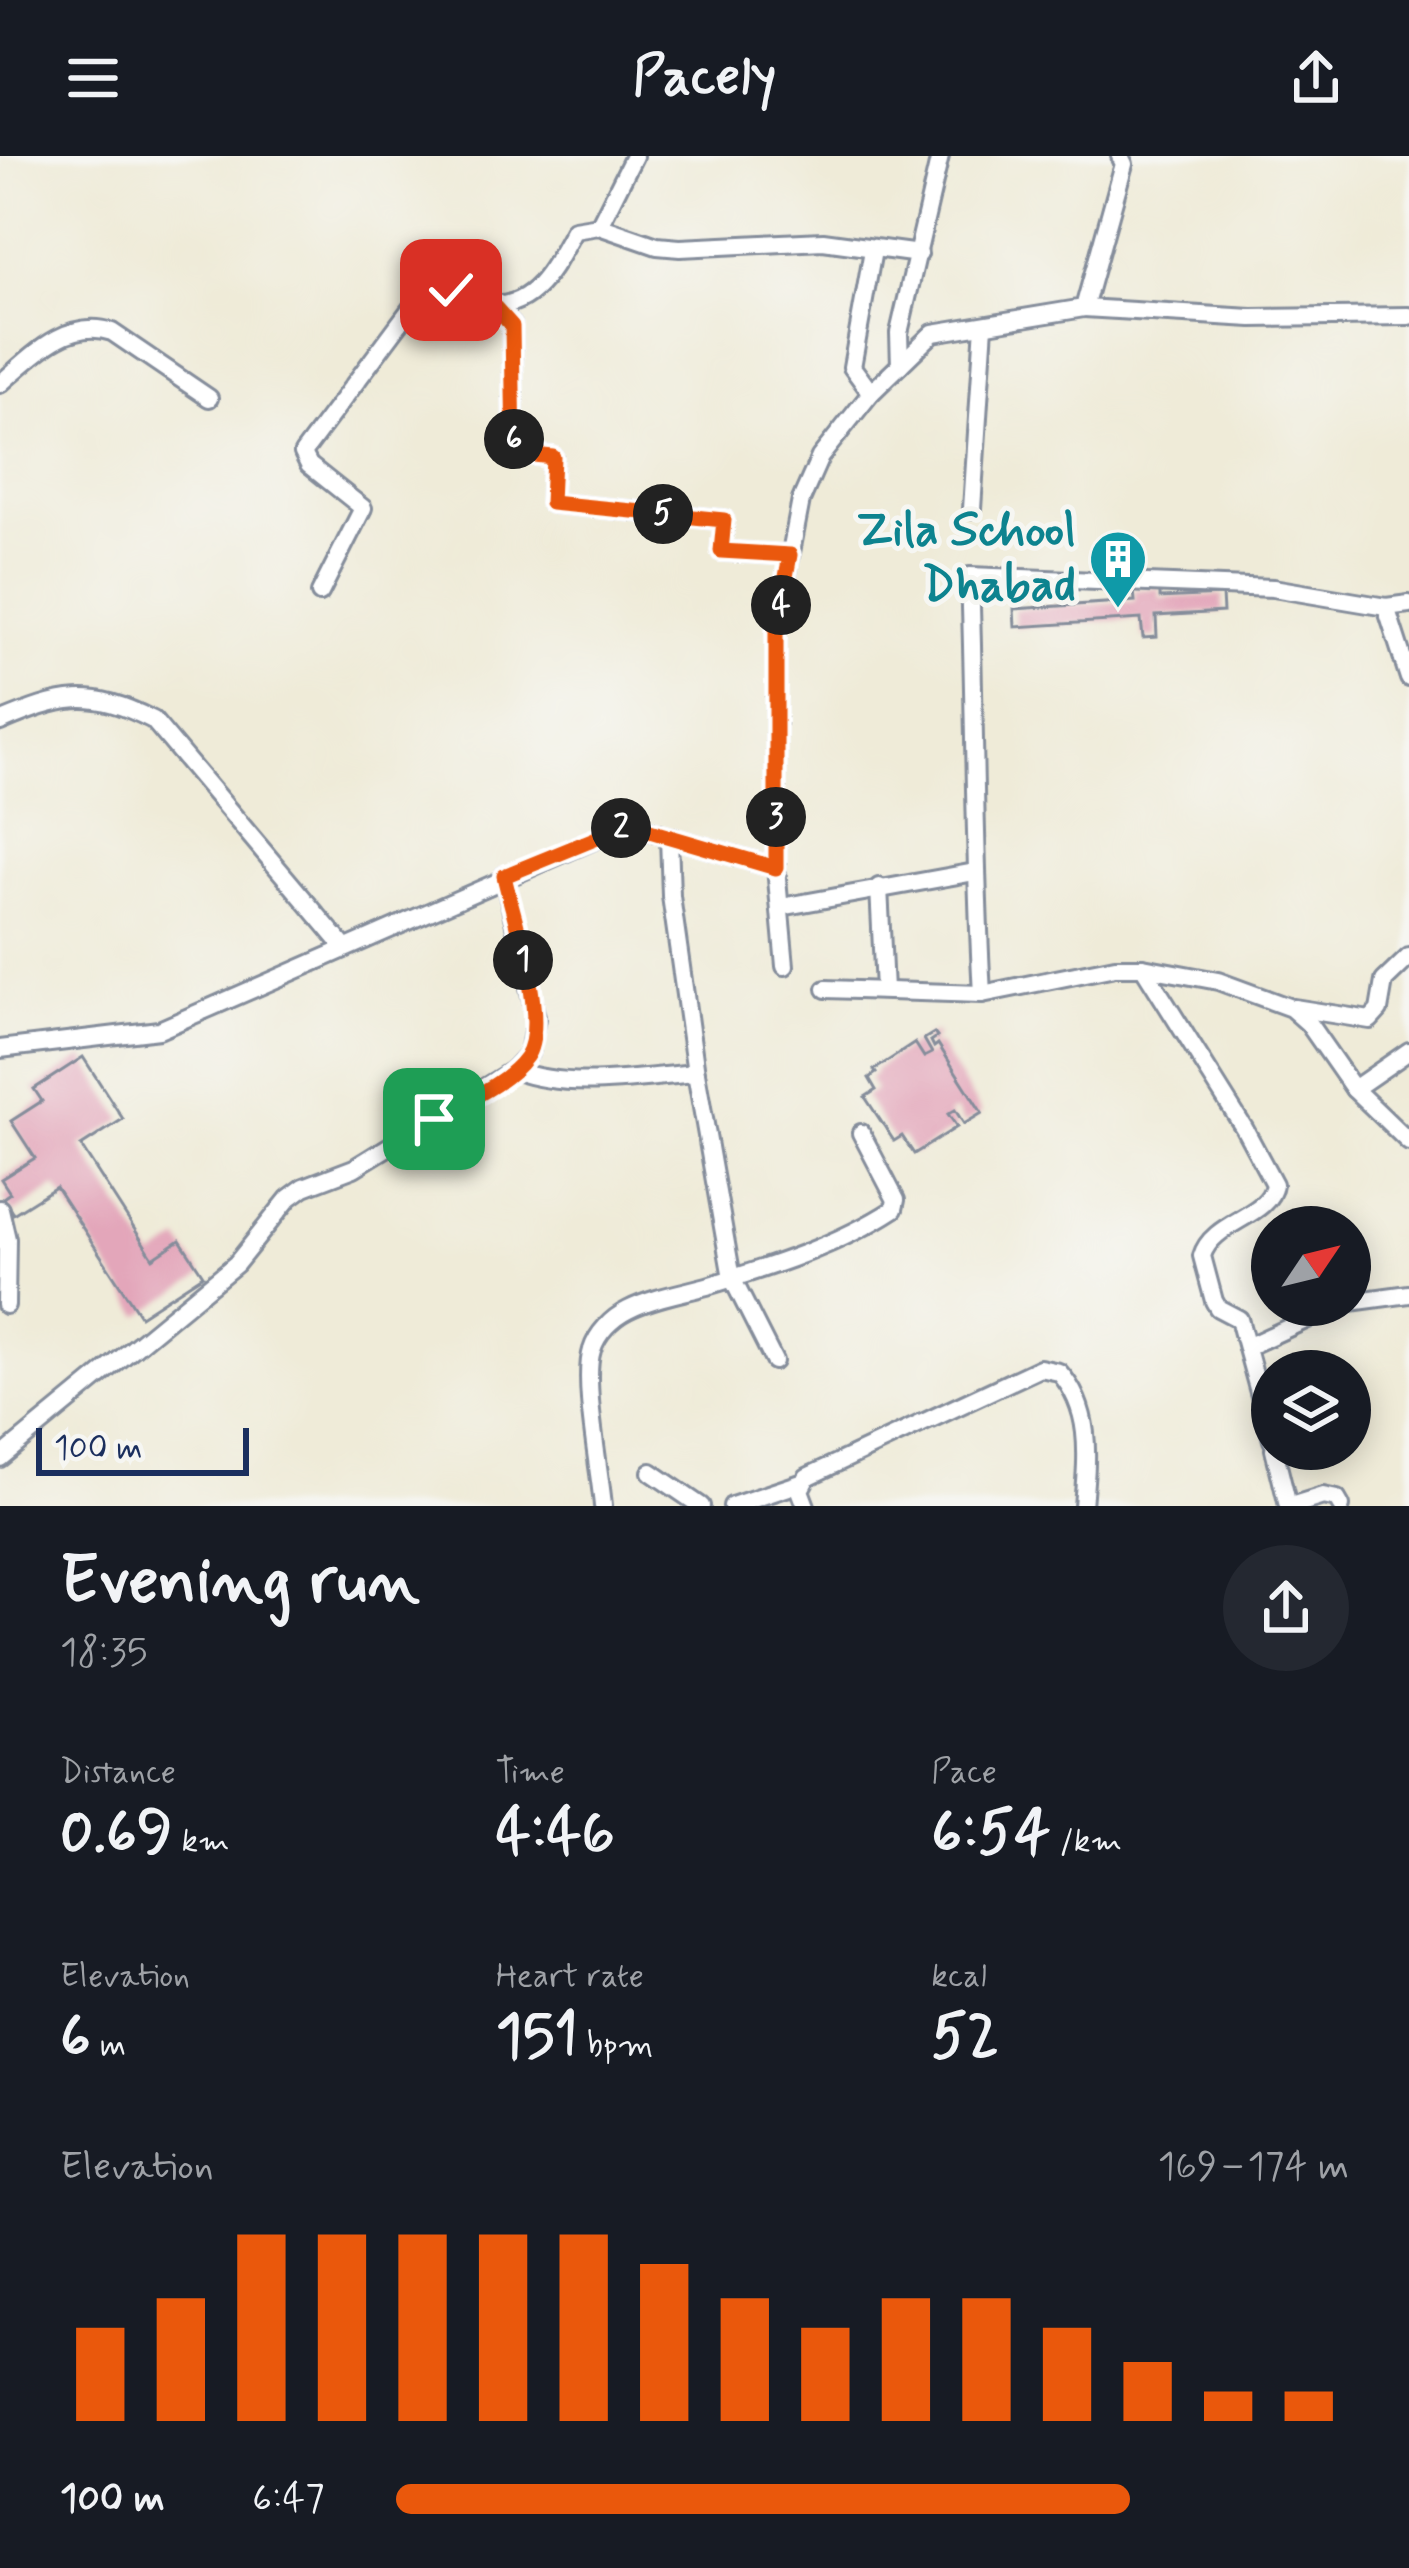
<!DOCTYPE html>
<meta charset="utf-8">
<style>
:root{--surface:#171b24;--page:#242831;--text:#f1f3f6;--muted:#9ea1a6;--accent:#ea580c}
body{margin:0;font-family:Mynerve,sans-serif;background:var(--page);color:var(--text);height:100vh;display:flex;flex-direction:column;font-size:45px;white-space:nowrap}
*{box-sizing:border-box;margin:0}
p{font-size:39px;color:var(--muted)}
.icon{flex:none;width:66px;height:66px;fill:none;stroke:currentColor;stroke-width:2;stroke-linecap:round;stroke-linejoin:round}
.map{position:relative;height:1350px;overflow:hidden}
.panel{display:flex;flex-direction:column;background:var(--surface);flex:1}
.panel>*{flex:none}
.needle{width:78px;rotate:55deg}
.fabs{position:absolute;left:1251px;top:1050px;display:grid;gap:24px}
.fabs a{display:grid;place-items:center;width:120px;height:120px;border-radius:50%;background:var(--surface);box-shadow:0 6px 30px #0003;font-size:60px}
.scale{position:absolute;left:36px;bottom:30px;width:213px;box-sizing:border-box;padding-left:12px;border:6px solid #1b2f5e;border-top:0;font-size:33px;line-height:42px;white-space:nowrap;color:#1b2f5e;-webkit-text-stroke:9px #f6f6f2;paint-order:stroke}
.pin{position:absolute;display:grid;place-items:center;width:102px;height:102px;color:#fff;margin:-51px;border-radius:24px;box-shadow:0 6px 18px #0006}
.km{position:absolute;width:60px;height:60px;margin:-30px;border-radius:50%;background:#222;color:#fff;font-size:33px;line-height:60px;text-align:center}
.round{display:grid;place-items:center;flex:none;width:126px;height:126px;border-radius:63px;background:var(--page)}
.summary{display:flex;align-items:center;justify-content:space-between;height:204px;padding:0 60px}
h1{font-size:66px;font-weight:700;line-height:90px}
.metrics{display:grid;grid-template-columns:repeat(3,1fr);gap:18px;height:204px;padding:12px 60px}
.metrics div{display:grid;align-content:center}
.metrics b{font-size:60px;font-weight:700}
.metrics small{font-size:33px;font-weight:400}
.metrics p{font-size:33px}
.chart{height:336px;padding:24px 60px}
.chart p{display:flex;justify-content:space-between}
.chart svg{width:100%;height:216px;margin-top:12px;stroke:var(--accent);stroke-width:6}
ul{padding:0 60px;list-style:none;font-size:39px}
li{display:grid;grid-template-columns:192px 144px 1fr;align-items:center;height:90px}
li i{height:30px;border-radius:15px;background:var(--accent)}
header{display:flex;justify-content:space-between;align-items:center;height:156px;padding:0 60px;background:var(--surface);font-size:54px;font-weight:700}
.map>svg:first-child{display:block}
</style>
<header><svg class="icon" aria-label="menu" viewBox="0 0 24 24"><path d="M4 6h16M4 12h16M4 18h16"/></svg>Pacely<svg class="icon" aria-label="share" viewBox="0 0 24 24"><path d="M12 15V3M7 8l5-5 5 5M5 13v7h14v-7"/></svg></header>
<div class="map">
<svg width="1409" height="1350" viewBox="0 0 1409 1350">
<rect width="100%" height="100%" fill="#f6f6f2"/>
<filter id="ink" filterUnits="userSpaceOnUse"><feTurbulence type="fractalNoise" baseFrequency=".00833" numOctaves="2"/><feDisplacementMap in="SourceGraphic" scale="24" xChannelSelector="R" yChannelSelector="G"/><feConvolveMatrix kernelMatrix="1 2 1 2 8 2 1 2 1" color-interpolation-filters="sRGB"/></filter>
<filter id="wash" filterUnits="userSpaceOnUse"><feTurbulence type="fractalNoise" baseFrequency=".004" numOctaves="4" result="noise"/><feDisplacementMap in="SourceGraphic" scale="48" xChannelSelector="R" yChannelSelector="G"/><feGaussianBlur stdDeviation="2.7" result="paint"/><feColorMatrix in="noise" values="0 0 0 0 0 0 0 0 0 0 0 0 0 0 0 0 0 1.4 0 .05"/><feComposite in="paint" operator="in"/></filter>
<g filter="url(#wash)">
<rect width="100%" height="100%" fill="#efebd8"/>
<g id="blocks">
<g fill="#e3a6ba">
<polygon points="1160,432 1160,442 1222,439 1223,456 1156,460 1157,481 1143,482 1141,463 1015,471 1014,453 1135,445 1134,434"/>
<polygon points="934,877 937,881 931,885 934,891 938,888 982,957 964,968 955,954 948,958 957,971 914,998 902,980 894,985 865,941 876,934 869,922 876,917 874,914 915,887 924,901 932,897 924,883"/>
<polygon points="83,901 123,963 81,990 153,1102 180,1084 203,1119 140,1160 56,1031 13,1058 3,1042 10,1037 1,1023 35,1002 11,965 42,945 34,933"/>
</g>
</g>
</g>
<g filter="url(#ink)">
<use href="#blocks" fill-opacity="0" stroke="#858d9b" stroke-width="3"/>
<g fill="none" stroke-linecap="round" stroke-linejoin="round">
<defs>
<g id="minor">
<polyline points="599,70 634,0"/>
<polyline points="493,149 512,169 514,297 553,301 551,347 724,364 721,395 790,399"/>
<polyline points="1084,152 1252,162 1409,160"/>
<polyline points="900,209 899,177 940,0"/>
<path d="M 0,228 C 31,201 68,161 112,176 L 209,242"/>
<polyline points="871,237 852,211 873,94"/>
<polyline points="972,353 984,169"/>
<path d="M 320,437 L 363,352 L 309,309 L 303,297 L 426,132 L 435,128 C 453,134 472,147 491,149 C 536,153 557,105 574,74 L 599,70 L 657,90 L 680,92 L 823,85 L 919,98"/>
<polyline points="1386,451 1409,522"/>
<path d="M 0,566 C 62,540 90,532 153,564 L 344,791"/>
<polyline points="669,681 671,740 696,917 732,1122 774,1205"/>
<polyline points="879,731 884,834"/>
<polyline points="781,751 975,716"/>
<polyline points="785,810 776,712 776,475 801,344 820,301 871,237 933,177 1084,152 1124,8 1120,0"/>
<path d="M 1143,811 L 1244,972 L 1274,1028 C 1270,1061 1212,1065 1202,1100 L 1214,1145 L 1218,1152 L 1239,1163 L 1272,1284"/>
<polyline points="826,833 982,838 1115,811 1143,811 1218,825 1291,852 1308,867 1354,933 1409,986"/>
<path d="M 982,838 C 974,699 975,560 970,420 L 1273,432 L 1386,451 L 1409,448"/>
<polyline points="1294,852 1370,864 1379,854 1384,825 1409,801"/>
<polyline points="0,893 159,874 619,673 636,671 776,712"/>
<path d="M 513,914 C 571,935 636,922 696,917"/>
<polyline points="1354,933 1409,895"/>
<polyline points="0,1053 7,1083 6,1149"/>
<polyline points="1350,1146 1409,1138"/>
<polyline points="1249,1190 1338,1149"/>
<polyline points="1274,1293 1288,1350"/>
<polyline points="0,1302 236,1108 289,1042 304,1031 354,1012 513,914 529,897 536,862 504,720"/>
<polyline points="651,1316 701,1350"/>
<path d="M 603,1350 C 600,1314 582,1225 592,1194 C 597,1177 612,1162 628,1154 C 651,1142 682,1137 707,1130 C 770,1111 839,1089 894,1053 L 896,1044 L 861,977"/>
<polyline points="732,1350 801,1327"/>
<path d="M 806,1350 L 800,1334 L 807,1321 L 1040,1212 L 1059,1216 C 1093,1254 1087,1302 1083,1350"/>
<polyline points="1291,1350 1323,1340 1337,1343 1341,1350"/>
</g>
</defs>
<use href="#minor" stroke="#858d9b" stroke-width="22"/>
<use href="#minor" stroke="#fff" stroke-width="16"/>
</g>
</g>
<g fill="none" stroke-linecap="round" stroke-linejoin="round" filter="url(#ink)">
<defs>
<path id="route" d="M 434,963 C 462,946 506,929 526,901 C 550,867 513,761 504,720 L 619,673 L 636,671 L 776,712 L 776,475 L 790,399 L 721,395 L 724,364 L 551,347 L 553,301 L 514,297 L 512,170 L 493,149 L 451,134"/>
</defs>
<use href="#route" stroke="#fff" stroke-width="24"/>
<use href="#route" stroke="#ea580c" stroke-width="15"/>
</g>
<defs>
<symbol id="building-pin" viewBox="-11 -11 22 30"><path d="M0 17L-7.5 6A9.5 9.5 0 1 1 7.5 6Z" fill="#0f9aa8" stroke="#f6f6f2"/><path d="M-4-6H4V6H1V3H-1V6H-4ZM-2.5-4.3h1.7v1.8h-1.7ZM.8-4.3h1.7v1.8H.8ZM-2.5-1h1.7V.8h-1.7ZM.8-1h1.7V.8H.8Z" fill="#fff"/></symbol>
</defs>
<g fill-rule="evenodd">
<use href="#building-pin" x="1085" y="370" width="66" height="90"/>
</g>
<g text-anchor="middle" dominant-baseline="central" stroke-width="10" stroke-linejoin="round" paint-order="stroke">
<g font-size="48" font-weight="bold" fill="#0d838f" stroke="#f6f6f2" text-anchor="end">
<text x="1076" y="375">Zila School<tspan x="1076" dy="55">Dhabad</tspan></text>
</g>
</g>
</svg>
<div class="fabs">
<a><svg class="needle" viewBox="-14 -14 28 28"><path d="M0-13l5 13h-10z" fill="#e53935"/><path d="M0 13l5-13h-10z" fill="#9ea1a6"/></svg></a>
<a><svg class="icon" aria-label="layers" viewBox="0 0 24 24"><path d="M12 4l9 5-9 5-9-5zM3 14l9 5 9-5"/></svg></a>
</div>
<div class="scale">100 m</div>
<div class="pin" style="left:434px;top:963px;background:#1e9e55"><svg class="icon" aria-label="arrive" viewBox="0 0 24 24"><path d="M6 21V4h12l-3 4 3 4H6"/></svg></div>
<div class="pin" style="left:451px;top:134px;background:#d93025"><svg class="icon" aria-label="check" viewBox="0 0 24 24"><path d="M5 12l5 5 9-10"/></svg></div>
<b class="km" style="left:523px;top:804px">1</b>
<b class="km" style="left:621px;top:672px">2</b>
<b class="km" style="left:776px;top:661px">3</b>
<b class="km" style="left:781px;top:449px">4</b>
<b class="km" style="left:663px;top:358px">5</b>
<b class="km" style="left:514px;top:283px">6</b>
</div>
<section class="panel">
<div class="summary"><div><h1>Evening run</h1><p>18:35</p></div><a class="round"><svg class="icon" aria-label="share" viewBox="0 0 24 24"><path d="M12 15V3M7 8l5-5 5 5M5 13v7h14v-7"/></svg></a></div>
<div class="metrics">
<div><p>Distance</p><b>0.69<small> km</small></b></div>
<div><p>Time</p><b>4:46</b></div>
<div><p>Pace</p><b>6:54<small> /km</small></b></div>
</div>
<div class="metrics">
<div><p>Elevation</p><b>6<small> m</small></b></div>
<div><p>Heart rate</p><b>151<small> bpm</small></b></div>
<div><p>kcal</p><b>52</b></div>
</div>
<div class="chart"><p><span>Elevation</span>169–174 m</p>
<svg viewBox="0 0 160 44" preserveAspectRatio="none"><path d="M5 44V25M15 44V19M25 44V6M35 44V6M45 44V6M55 44V6M65 44V6M75 44V12M85 44V19M95 44V25M105 44V19M115 44V19M125 44V25M135 44V32M145 44V38M155 44V38"/></svg>
</div>
<ul>
<li><b>100 m</b>6:47<i style="width:77%"></i></li>
</ul>
</section>
